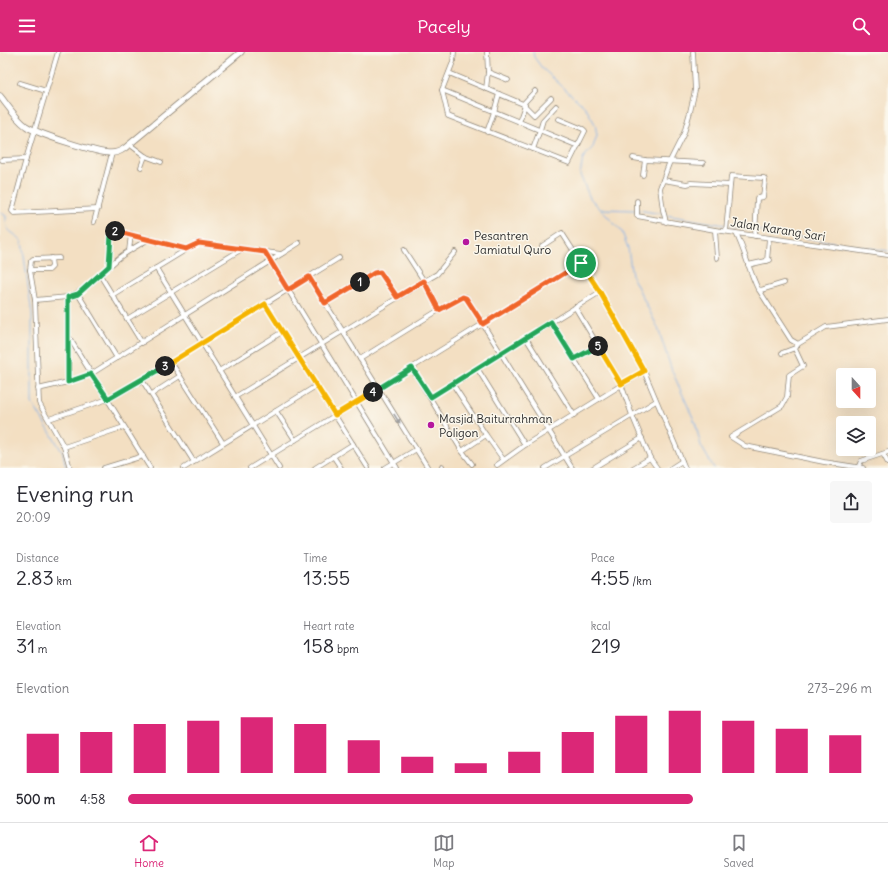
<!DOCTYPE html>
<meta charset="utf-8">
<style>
:root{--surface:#fff;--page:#f7f7f7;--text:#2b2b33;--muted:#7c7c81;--line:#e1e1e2;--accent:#db2777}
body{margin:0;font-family:Delius,sans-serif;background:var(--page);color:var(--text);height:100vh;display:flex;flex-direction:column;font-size:15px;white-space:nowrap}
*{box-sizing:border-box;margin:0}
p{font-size:13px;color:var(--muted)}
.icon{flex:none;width:22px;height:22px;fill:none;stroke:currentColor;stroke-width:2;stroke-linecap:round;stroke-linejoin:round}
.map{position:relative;height:416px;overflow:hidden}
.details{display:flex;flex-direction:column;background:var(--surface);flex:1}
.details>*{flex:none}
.needle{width:26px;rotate:159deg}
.buttons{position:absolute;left:836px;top:316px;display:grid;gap:8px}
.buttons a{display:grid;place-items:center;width:40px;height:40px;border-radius:4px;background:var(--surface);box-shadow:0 4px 16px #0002;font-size:20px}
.pin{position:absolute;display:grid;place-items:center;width:34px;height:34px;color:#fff;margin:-17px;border:2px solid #fff;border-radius:50%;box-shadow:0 1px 4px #0007}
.km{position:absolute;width:20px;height:20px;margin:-10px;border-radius:50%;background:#222;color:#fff;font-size:11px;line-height:20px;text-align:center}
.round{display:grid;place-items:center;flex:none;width:42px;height:42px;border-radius:4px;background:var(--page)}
.headline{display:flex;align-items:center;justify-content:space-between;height:68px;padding:0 16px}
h1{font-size:22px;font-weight:600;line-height:30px}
.figures{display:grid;grid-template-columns:repeat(3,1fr);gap:6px;height:68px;padding:4px 16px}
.figures div{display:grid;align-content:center}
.figures b{font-size:20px;font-weight:600}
.figures small{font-size:11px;font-weight:400}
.figures p{font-size:11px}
.chart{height:112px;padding:8px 16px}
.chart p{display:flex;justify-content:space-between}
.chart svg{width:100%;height:72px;margin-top:4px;stroke:var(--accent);stroke-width:6}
ul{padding:0 16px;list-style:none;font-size:13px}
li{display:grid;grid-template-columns:64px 48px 1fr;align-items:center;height:30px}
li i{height:10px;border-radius:5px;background:var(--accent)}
header{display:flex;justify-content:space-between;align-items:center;height:52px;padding:0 16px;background:var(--accent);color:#fff;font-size:18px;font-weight:600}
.tabs{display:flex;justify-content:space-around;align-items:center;height:56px;border-top:1px solid var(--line);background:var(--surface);font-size:11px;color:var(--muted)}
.tabs a{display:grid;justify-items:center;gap:2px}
.tabs .selected{color:var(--accent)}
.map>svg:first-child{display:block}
</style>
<header><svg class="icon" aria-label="menu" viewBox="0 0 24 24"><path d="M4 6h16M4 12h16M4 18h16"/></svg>Pacely<svg class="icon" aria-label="search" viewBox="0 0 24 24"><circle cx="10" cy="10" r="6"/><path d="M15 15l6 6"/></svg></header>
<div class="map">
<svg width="888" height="416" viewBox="0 0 888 416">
<rect width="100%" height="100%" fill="#fbf7ec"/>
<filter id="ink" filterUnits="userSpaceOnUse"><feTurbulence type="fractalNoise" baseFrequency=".025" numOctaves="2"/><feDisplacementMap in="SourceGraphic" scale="8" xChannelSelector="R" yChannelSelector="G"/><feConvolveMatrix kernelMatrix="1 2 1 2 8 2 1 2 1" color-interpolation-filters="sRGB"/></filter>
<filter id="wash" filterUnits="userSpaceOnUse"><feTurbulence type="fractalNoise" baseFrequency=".012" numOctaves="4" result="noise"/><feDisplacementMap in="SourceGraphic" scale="16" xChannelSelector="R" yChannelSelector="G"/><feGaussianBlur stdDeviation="0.9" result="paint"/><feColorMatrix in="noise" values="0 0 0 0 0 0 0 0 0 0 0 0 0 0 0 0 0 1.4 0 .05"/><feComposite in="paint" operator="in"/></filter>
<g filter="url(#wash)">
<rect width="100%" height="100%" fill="#f3dfc2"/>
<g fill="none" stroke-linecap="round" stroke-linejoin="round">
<g stroke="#7dafe9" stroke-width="1">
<polyline points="533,0 534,5 542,16 585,55 595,72 597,83 593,95 583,106 580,123 590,146 622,180 628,196 632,224 658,276 672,319 695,370 701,394 714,416"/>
<polyline points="602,157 635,158"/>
<polyline points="638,158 662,162"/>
<path d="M 0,160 L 6,164 C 6,168 6,172 7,175 C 10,182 19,183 22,190 L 32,262 L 32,351 L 63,401 L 66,416"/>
<polyline points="665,163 725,173"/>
<polyline points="729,174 753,178"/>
<polyline points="756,178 888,199"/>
</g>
</g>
</g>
<g filter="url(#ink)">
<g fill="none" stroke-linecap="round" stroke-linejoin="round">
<defs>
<g id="street">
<polyline points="58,0 26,107 12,159 14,161 98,157"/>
<polyline points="454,0 453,10 442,38 448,64 569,111 585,79 583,77 559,67"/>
<polyline points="488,20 508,28"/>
<polyline points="449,21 523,52 534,63 551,46"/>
<polyline points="20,31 46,39"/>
<polyline points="486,37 488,20 487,0"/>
<polyline points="442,38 578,94"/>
<polyline points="523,52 535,39"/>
<polyline points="519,70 525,53"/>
<polyline points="487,80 494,60 499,42"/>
<polyline points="129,92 145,104 161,110"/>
<polyline points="533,97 540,78 543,68 556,54"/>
<polyline points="633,106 645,108 703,111"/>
<polyline points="2,108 26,107"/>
<polyline points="141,115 145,104"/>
<polyline points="643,123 645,108"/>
<polyline points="663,128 687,132 691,131 730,133"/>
<polyline points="637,149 637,164 715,178 888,203"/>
<polyline points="94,170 112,101"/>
<polyline points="666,170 663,158 660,136 670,109 684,81 690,60 695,38 693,0"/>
<polyline points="715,178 717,206"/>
<polyline points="726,179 731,124 764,126 765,128 763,145 757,146 755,184"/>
<path d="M 736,181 C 745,199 749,219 758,237 L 761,238 L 784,231"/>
<polyline points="542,194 562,181 600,240 644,319 685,416"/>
<polyline points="404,198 424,229 439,258"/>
<polyline points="129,199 131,182"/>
<polyline points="265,200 397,416"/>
<polyline points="59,206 33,207 31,209 30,218 35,248 39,351 64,395 70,416"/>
<polyline points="767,209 769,186"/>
<polyline points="748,213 770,208"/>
<polyline points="109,214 111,183 114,179 186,197"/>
<polyline points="156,216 279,416"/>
<polyline points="30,218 49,218 52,215 51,206"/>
<polyline points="100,223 142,291"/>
<polyline points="309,225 428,416"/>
<polyline points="759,238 791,288 798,292"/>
<polyline points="78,242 117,306"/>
<polyline points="112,243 197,191 281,202"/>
<polyline points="35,248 68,245"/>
<polyline points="325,251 374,221 378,220 381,221 397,245"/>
<polyline points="265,252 368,416"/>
<polyline points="575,255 621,332 632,363 650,406 657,416"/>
<polyline points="127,267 242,197"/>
<polyline points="551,270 599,347"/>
<polyline points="526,286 574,363"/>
<polyline points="70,287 150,416"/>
<polyline points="782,301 795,296"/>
<polyline points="360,307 439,258 463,245 466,245 572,416"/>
<polyline points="574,307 598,294"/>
<polyline points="171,310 223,391"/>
<polyline points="412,316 462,399 472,412"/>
<polyline points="477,316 525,393"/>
<polyline points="219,319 282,280"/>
<polyline points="142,328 194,410"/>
<path d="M 68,330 L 68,245 C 86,239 98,223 113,211 C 123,201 137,194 149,187"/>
<polyline points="452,331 486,383 503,407"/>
<polyline points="38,337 68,330 91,322 299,191"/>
<polyline points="152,342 180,324"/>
<polyline points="235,345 430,226 437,222 455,200"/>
<polyline points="431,345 600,240"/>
<polyline points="276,359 295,388"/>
<polyline points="49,367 108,347 142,328 339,206"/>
<polyline points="64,395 124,375"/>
<polyline points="462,399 486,383"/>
<polyline points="883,402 888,411"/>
<polyline points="333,404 341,416"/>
<polyline points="497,413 525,393 644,319"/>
<polyline points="104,416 143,404"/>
<polyline points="184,416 316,334"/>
<polyline points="250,416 581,211"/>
<polyline points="315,416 353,392"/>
<polyline points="385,416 415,398"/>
<polyline points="442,416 442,414"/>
<polyline points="545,416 656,349"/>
<polyline points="593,416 642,386"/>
<polyline points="633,416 650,406"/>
<polyline points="671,416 682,409"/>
<polyline points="858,416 861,409 888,400"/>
<polyline points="863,416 824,410 745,394 731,385 782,354 787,345 789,323 803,314 795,297 798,292 826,275 888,267"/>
</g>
<path id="secondary" d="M 0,44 C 8,54 16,67 26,74 C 38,82 97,101 111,101 C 116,101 121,99 125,96 L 241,0"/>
</defs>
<use href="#street" stroke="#8f8576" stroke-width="5.5"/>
<use href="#secondary" stroke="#8f8576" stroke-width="7"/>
<use href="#street" stroke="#fff" stroke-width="4"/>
<use href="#secondary" stroke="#fff" stroke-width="5.5"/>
</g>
<defs><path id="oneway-solid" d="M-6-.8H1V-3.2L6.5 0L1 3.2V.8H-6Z"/></defs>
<use fill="#a0a0a0" href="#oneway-solid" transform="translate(397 367) rotate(58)"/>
</g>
<g fill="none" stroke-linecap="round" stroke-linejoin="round" filter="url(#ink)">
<defs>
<polyline id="split-1" points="360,230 374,221 380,220 397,245 424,229 439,258 463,245 466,246 483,272 581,211"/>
<polyline id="split-2" points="115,179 186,197 199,191 265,200 288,238 309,225 325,251 360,230"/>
<polyline id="split-3" points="115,179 111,183 109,214 78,242 68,245 68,330 91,322 108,347 165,314"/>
<polyline id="split-4" points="165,314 265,252 335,363 373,340"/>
<polyline id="split-5" points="373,340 412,316 431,345 551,270 574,307 598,294"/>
<polyline id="split-6" points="581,211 600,240 644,319 621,332 598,294"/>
</defs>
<use href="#split-1" stroke="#fff" stroke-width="8"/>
<use href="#split-2" stroke="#fff" stroke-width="8"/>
<use href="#split-3" stroke="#fff" stroke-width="8"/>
<use href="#split-4" stroke="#fff" stroke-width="8"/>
<use href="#split-5" stroke="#fff" stroke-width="8"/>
<use href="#split-6" stroke="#fff" stroke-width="8"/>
<use href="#split-1" stroke="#f0652b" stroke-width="5"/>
<use href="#split-2" stroke="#f0652b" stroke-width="5"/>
<use href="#split-3" stroke="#22a559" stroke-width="5"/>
<use href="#split-4" stroke="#f5b400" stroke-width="5"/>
<use href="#split-5" stroke="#22a559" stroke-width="5"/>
<use href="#split-6" stroke="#f5b400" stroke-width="5"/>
</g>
<g fill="#b5179e" stroke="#fbf7ec" stroke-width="1.5">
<circle cx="466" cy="190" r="4"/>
<circle cx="431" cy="373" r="4"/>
</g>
<g text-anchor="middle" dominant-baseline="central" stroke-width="3" stroke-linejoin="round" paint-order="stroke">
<g font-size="12" fill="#2b2b2b" stroke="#fbf7ec">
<text transform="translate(778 177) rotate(9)">Jalan Karang Sari</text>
</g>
<g font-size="12" fill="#2b2b2b" stroke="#fbf7ec" text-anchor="start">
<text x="474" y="183">Pesantren<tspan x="474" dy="14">Jamiatul Quro</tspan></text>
<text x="439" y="366">Masjid Baiturrahman<tspan x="439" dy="14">Poligon</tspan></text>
</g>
</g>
</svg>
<div class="buttons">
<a><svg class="needle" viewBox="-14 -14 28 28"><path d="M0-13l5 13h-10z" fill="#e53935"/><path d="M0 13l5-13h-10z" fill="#7c7c81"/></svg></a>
<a><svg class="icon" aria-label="layers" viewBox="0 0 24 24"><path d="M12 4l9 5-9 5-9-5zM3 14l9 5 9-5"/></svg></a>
</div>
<div class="pin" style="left:581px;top:211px;background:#1e9e55"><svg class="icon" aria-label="arrive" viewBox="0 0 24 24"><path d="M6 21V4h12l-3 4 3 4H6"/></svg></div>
<b class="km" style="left:360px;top:230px">1</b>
<b class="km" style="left:115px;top:179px">2</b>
<b class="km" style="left:165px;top:314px">3</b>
<b class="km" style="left:373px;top:340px">4</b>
<b class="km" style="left:598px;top:294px">5</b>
</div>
<section class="details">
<div class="headline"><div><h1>Evening run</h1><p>20:09</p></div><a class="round"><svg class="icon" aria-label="share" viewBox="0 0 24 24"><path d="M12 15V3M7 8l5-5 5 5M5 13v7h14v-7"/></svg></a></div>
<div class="figures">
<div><p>Distance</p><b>2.83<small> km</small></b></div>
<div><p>Time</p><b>13:55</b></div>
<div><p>Pace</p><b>4:55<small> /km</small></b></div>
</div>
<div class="figures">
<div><p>Elevation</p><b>31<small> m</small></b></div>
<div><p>Heart rate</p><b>158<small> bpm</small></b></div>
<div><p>kcal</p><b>219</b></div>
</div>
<div class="chart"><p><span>Elevation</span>273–296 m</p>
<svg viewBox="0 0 160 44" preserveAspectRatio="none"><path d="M5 44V20M15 44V19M25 44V14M35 44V12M45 44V10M55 44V14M65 44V24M75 44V34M85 44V38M95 44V31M105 44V19M115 44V9M125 44V6M135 44V12M145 44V17M155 44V21"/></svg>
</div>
<ul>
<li><b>500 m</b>4:58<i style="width:76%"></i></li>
</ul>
</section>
<nav class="tabs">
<a class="selected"><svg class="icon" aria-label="home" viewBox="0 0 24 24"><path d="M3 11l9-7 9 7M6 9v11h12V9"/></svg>Home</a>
<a><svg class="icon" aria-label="map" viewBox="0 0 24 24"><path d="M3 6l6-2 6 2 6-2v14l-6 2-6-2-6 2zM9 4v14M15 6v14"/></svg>Map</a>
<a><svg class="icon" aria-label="saved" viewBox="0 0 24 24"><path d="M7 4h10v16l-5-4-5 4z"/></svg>Saved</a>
</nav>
